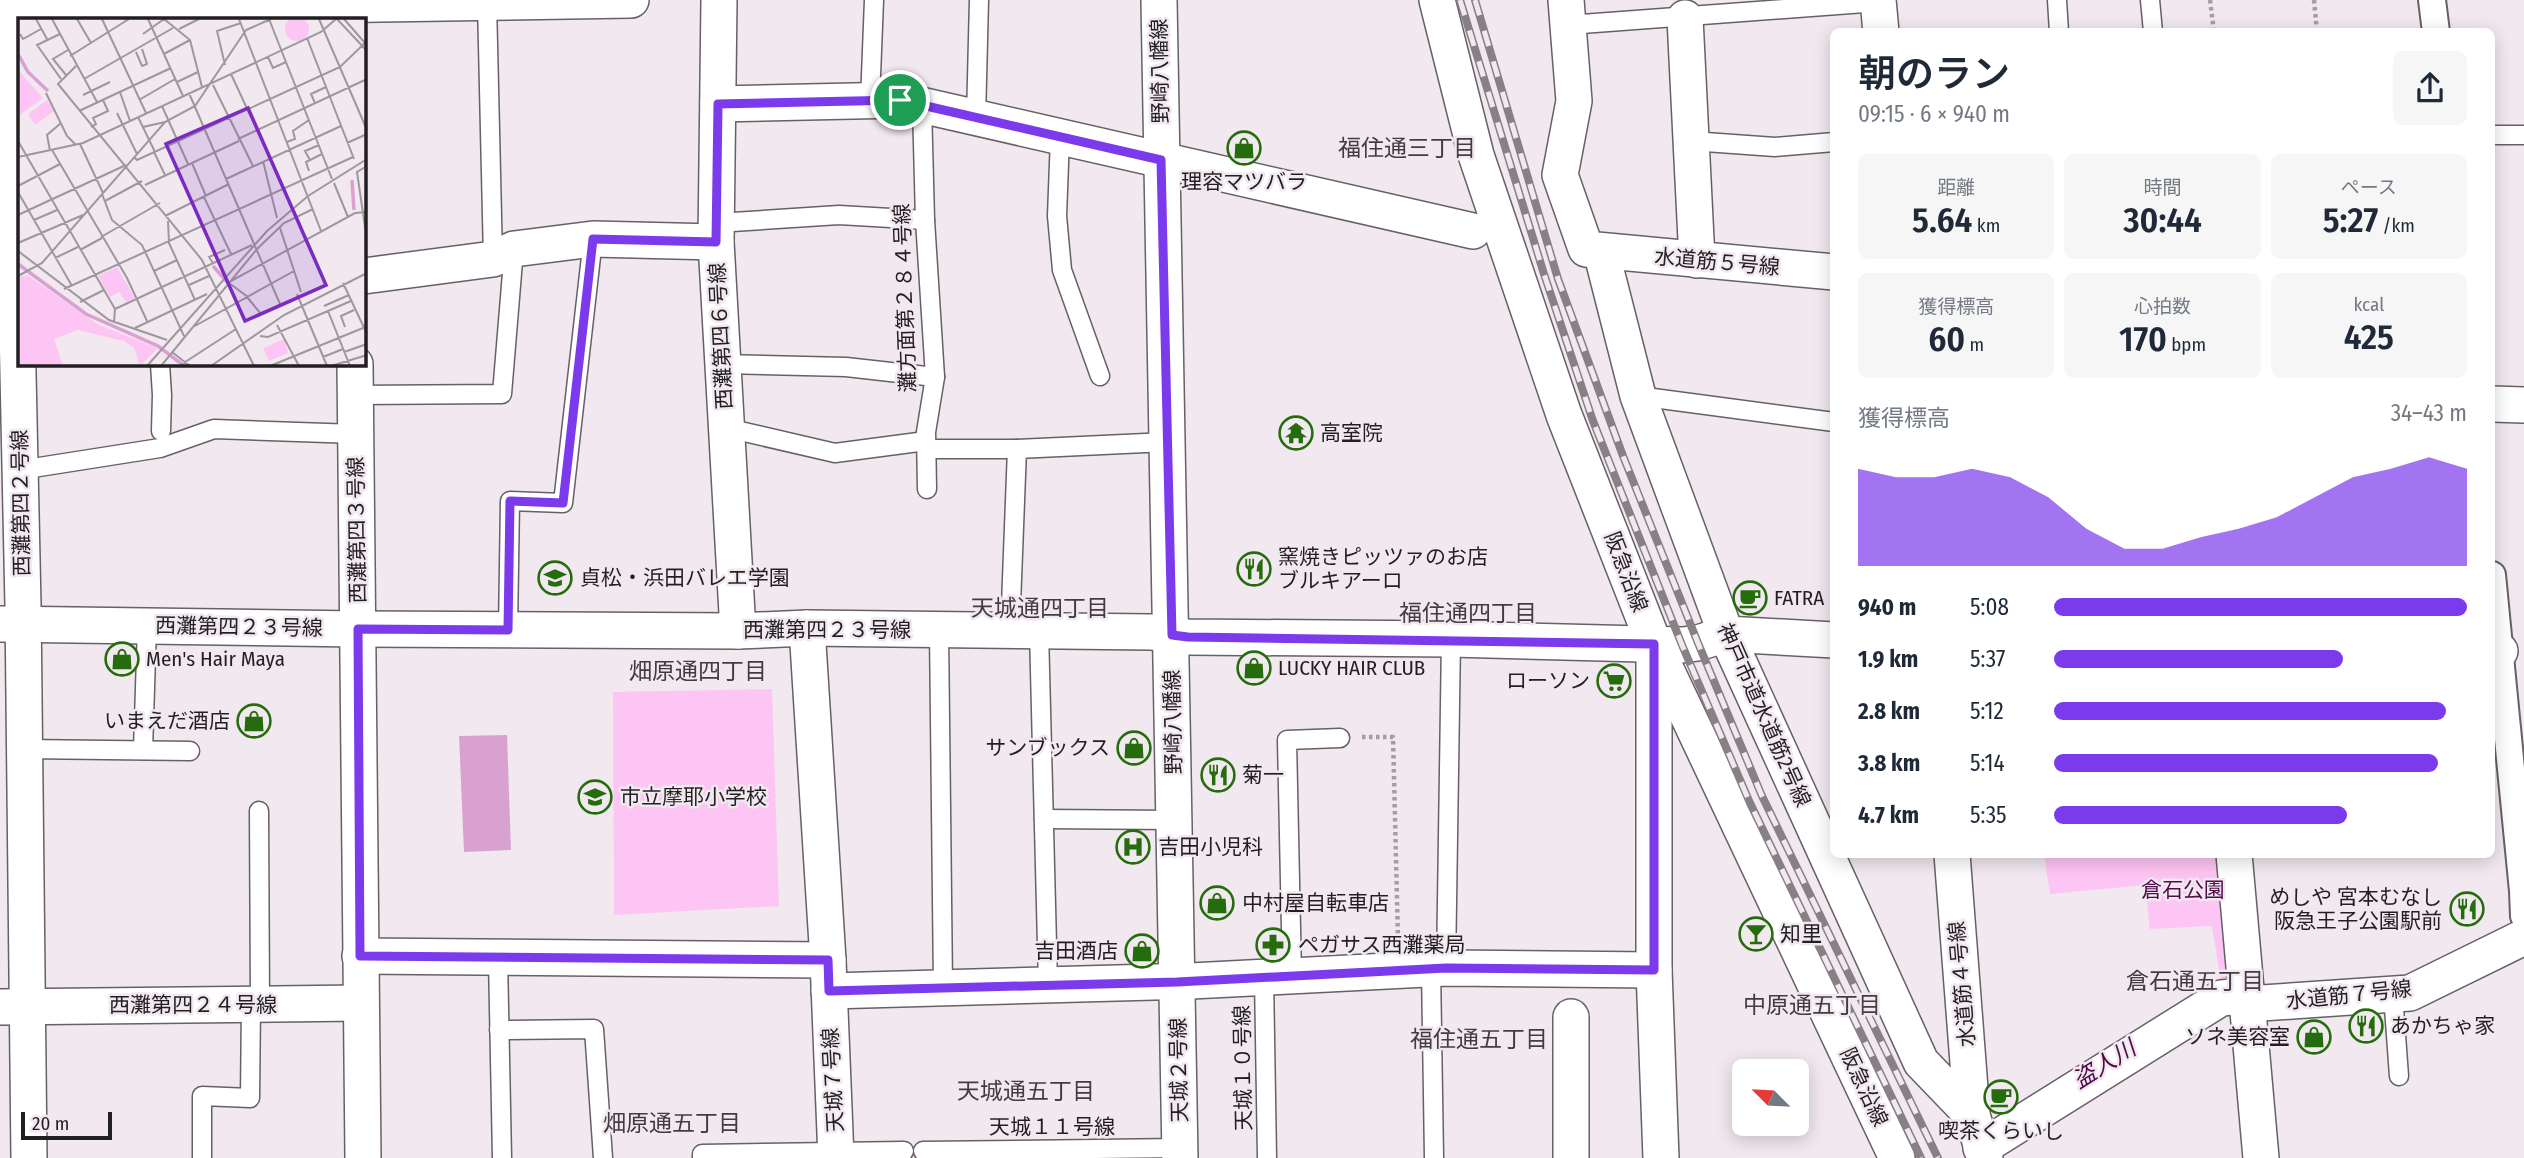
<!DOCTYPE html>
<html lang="ja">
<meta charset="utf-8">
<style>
:root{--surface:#fff;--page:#f6f6f7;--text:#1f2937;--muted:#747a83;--accent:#7c3aed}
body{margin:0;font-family:"Fira Sans Condensed","Noto Sans JP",sans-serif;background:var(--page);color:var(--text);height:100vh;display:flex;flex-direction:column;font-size:26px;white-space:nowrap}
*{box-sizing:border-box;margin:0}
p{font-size:23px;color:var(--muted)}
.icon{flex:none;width:38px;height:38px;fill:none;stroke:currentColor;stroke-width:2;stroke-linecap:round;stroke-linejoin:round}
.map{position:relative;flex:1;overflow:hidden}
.sheet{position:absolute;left:1830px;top:28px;width:665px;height:830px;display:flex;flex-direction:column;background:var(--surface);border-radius:10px;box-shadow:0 4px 18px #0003}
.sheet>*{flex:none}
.needle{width:46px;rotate:294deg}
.buttons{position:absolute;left:1732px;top:1059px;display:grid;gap:14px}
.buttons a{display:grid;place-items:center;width:77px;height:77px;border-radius:10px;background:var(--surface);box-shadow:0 4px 18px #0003;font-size:35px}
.scale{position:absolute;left:21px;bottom:18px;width:91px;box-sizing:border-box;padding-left:7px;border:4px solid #221f21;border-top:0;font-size:19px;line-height:24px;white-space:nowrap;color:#221f21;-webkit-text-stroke:5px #f1e8f0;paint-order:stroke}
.pin{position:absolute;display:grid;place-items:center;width:60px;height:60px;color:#fff;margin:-30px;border:4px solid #fff;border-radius:50%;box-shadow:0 2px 7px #0007}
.round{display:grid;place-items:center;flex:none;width:74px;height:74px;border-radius:10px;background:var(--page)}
.headline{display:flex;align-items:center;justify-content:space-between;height:119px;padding:0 28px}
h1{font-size:38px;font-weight:600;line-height:52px}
.figures{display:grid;grid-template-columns:repeat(3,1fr);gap:10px;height:119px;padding:7px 28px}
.figures div{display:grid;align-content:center;border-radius:10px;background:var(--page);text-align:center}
.figures b{font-size:35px;font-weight:600}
.figures small{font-size:19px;font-weight:400}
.figures p{font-size:19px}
.chart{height:196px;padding:14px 28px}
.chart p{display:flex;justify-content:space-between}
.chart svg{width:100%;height:126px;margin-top:7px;fill:var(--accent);opacity:.7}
ul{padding:0 28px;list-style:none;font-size:23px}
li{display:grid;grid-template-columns:112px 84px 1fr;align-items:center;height:52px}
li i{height:18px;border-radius:9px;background:var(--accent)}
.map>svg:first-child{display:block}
</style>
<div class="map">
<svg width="2524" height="1158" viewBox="0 0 2524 1158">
<rect width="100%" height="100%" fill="#f1e8f0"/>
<g fill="#fdc5f3">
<polygon points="772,689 779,906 614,915 613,692"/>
<polygon points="2044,854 2226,854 2237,977 2222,987 2212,926 2150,929 2145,885 2050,894"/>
</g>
<polygon fill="#d9a1d0" points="507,735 511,850 464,852 459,736"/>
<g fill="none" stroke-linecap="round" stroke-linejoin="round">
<defs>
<g id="service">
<polyline points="2057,0 2059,32"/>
<polyline points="2150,0 2153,32"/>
<polyline points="487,2 493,259"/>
<polyline points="1568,25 1878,2"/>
<polyline points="870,101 874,0"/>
<polyline points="922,105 925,220 935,377 926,432 927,489"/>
<polyline points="976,118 979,0"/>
<polyline points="2492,135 2524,135"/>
<polyline points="1060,137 1057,216 1062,270 1100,376"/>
<polyline points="1691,141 1775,147 1834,142"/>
<polyline points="717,223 839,215 925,220"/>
<polyline points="160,364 162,395 161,431"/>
<polyline points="723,364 846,367 935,377"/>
<polyline points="356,395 502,394 514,249"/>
<polyline points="1638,396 1834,422"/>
<polyline points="727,428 835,453 926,441"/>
<polyline points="927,449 1017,449"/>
<polyline points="20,470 160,448 214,429 356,434"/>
<polyline points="508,630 510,501 563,503 593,239"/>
<polyline points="939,630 943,987"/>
<polyline points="1010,631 1017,449 1167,442"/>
<polyline points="1039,631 1048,984"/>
<polyline points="24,749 190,751"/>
<polyline points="143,750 147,626"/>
<polyline points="259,811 260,1004"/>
<polyline points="1044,819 1174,820"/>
<polyline points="498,958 502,1158"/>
<polyline points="1446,968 1451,639"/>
<polyline points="1431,969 1434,1158"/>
<polyline points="1292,976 1287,740 1340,738"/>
<polyline points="1264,977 1267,1158"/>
<polyline points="2393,994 2399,1076"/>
<polyline points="499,1030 594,1029 603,1158"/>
<polyline points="923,1151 1180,1148"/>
<polyline points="202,1158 202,1096 250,1098 251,1004"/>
<polyline points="702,1158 702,1154 904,1151"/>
</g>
<g id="pedestrian">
<polyline points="2432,0 2436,32"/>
<polyline points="2492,575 2523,891 2524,916"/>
</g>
<g id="minor">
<polyline points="10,0 23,606 29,1158"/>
<polyline points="719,0 716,242 738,631"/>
<polyline points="1159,0 1180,1158"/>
<polyline points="1437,0 1476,155 1564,415 1654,644 1897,1158"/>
<polyline points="1566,0 1574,101 1560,175 1586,249 1834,272"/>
<polyline points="1878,0 1881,32"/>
<polyline points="0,10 631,0"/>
<polyline points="1685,18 1697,260"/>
<polyline points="718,104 899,100 1473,231"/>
<polyline points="1601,251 1638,396 1726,634 1921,1062 1972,1115 1985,1158"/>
<polyline points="364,276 493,259 514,249 593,239 716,242"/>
<polyline points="355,364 363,1158"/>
<polyline points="2492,404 2524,405"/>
<polyline points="0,624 358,629 738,631 807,628 1151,632 1188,637 1451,639 1682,645 1698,643 1726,634 1834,640"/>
<polyline points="807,628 828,960 836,1158"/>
<polyline points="2492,651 2500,651"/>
<polyline points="1654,654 1654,970 1661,1158"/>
<polyline points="1952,854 1972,1115"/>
<polyline points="2234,854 2261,1158"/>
<polyline points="360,956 828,960"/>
<polyline points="829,991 1191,981 1446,968 1654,970"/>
<polyline points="2247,1004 2410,993 2524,937"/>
<polyline points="0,1007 360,1003"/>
<polyline points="1571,1017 1571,1158"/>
<polyline points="1981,1148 2221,998 2247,996"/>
</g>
</defs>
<use href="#service" stroke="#676066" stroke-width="21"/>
<use href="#pedestrian" stroke="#676066" stroke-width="30"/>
<use href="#minor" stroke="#676066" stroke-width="38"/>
<g stroke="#a49da3" stroke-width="4.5" stroke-dasharray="3.5 3.5" stroke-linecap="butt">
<polyline points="2210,0 2214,32"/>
<polyline points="2314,0 2317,32"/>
<polyline points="1362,737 1393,737 1398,939"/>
</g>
<use href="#service" stroke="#fff" stroke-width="18"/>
<use href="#pedestrian" stroke="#fff" stroke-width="26"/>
<use href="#minor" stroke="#fff" stroke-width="35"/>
<defs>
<g id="rail">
<polyline points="1460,0 1544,274 1593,421 1682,645 1750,803 1921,1158"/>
<polyline points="1475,0 1558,279 1623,456 1698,643 1762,796 1938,1158"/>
</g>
</defs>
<use href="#rail" stroke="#878186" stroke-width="8"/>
<use href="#rail" stroke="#f1e8f0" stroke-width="5" stroke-dasharray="16" stroke-linecap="butt"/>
</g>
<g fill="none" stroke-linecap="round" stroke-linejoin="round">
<defs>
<polygon id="route" points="900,100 1161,160 1172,635 1188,637 1654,644 1654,970 1446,968 1177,982 829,991 828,960 360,956 358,629 508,630 510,501 563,503 593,239 716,242 718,104"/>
</defs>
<use href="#route" stroke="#fff" stroke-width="14"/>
<use href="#route" stroke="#7c3aed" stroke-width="9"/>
</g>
<defs>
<symbol id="shop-ring" viewBox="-11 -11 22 22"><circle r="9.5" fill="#f1e8f0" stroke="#256d0c" stroke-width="1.5"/><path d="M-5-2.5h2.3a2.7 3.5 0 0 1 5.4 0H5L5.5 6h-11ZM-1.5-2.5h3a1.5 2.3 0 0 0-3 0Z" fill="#256d0c"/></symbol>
<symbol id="temple-ring" viewBox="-11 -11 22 22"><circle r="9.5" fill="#f1e8f0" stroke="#256d0c" stroke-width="1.5"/><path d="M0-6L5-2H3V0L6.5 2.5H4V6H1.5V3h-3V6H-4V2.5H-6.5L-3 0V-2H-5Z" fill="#256d0c"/></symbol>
<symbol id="restaurant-ring" viewBox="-11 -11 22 22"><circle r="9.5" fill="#f1e8f0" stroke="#256d0c" stroke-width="1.5"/><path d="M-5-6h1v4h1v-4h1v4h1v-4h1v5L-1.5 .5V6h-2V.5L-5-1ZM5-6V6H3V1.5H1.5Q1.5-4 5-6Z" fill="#256d0c"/></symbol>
<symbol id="school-ring" viewBox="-11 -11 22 22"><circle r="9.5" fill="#f1e8f0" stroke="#256d0c" stroke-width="1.5"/><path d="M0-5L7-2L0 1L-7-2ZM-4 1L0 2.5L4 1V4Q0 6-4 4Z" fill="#256d0c"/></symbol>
<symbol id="cafe-ring" viewBox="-11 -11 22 22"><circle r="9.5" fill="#f1e8f0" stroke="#256d0c" stroke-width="1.5"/><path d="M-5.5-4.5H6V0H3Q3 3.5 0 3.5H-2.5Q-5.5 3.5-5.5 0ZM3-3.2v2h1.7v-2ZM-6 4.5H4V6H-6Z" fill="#256d0c"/></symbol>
<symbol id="supermarket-ring" viewBox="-11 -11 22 22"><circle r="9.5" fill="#f1e8f0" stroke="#256d0c" stroke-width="1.5"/><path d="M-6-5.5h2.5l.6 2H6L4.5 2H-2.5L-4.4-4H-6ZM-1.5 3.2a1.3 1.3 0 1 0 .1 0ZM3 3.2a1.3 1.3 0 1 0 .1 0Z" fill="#256d0c"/></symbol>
<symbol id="hospital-ring" viewBox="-11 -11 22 22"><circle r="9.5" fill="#f1e8f0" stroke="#256d0c" stroke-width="1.5"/><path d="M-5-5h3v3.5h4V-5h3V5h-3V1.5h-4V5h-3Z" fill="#256d0c"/></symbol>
<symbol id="bar-ring" viewBox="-11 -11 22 22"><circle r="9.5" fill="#f1e8f0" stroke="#256d0c" stroke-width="1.5"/><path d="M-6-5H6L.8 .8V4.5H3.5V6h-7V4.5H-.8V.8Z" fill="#256d0c"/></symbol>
<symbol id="pharmacy-ring" viewBox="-11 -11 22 22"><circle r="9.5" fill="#f1e8f0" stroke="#256d0c" stroke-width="1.5"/><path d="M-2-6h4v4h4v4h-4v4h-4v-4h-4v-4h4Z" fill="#256d0c"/></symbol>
</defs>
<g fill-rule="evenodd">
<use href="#shop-ring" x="1225" y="129" width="38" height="38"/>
<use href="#temple-ring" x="1277" y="414" width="38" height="38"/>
<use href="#restaurant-ring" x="1235" y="550" width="38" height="38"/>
<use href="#school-ring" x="536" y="559" width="38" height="38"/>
<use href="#cafe-ring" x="1731" y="579" width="38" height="38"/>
<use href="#shop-ring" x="103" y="640" width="38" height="38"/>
<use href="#shop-ring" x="1235" y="649" width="38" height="38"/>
<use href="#supermarket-ring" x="1595" y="662" width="38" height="38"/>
<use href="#shop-ring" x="235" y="702" width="38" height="38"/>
<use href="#shop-ring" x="1115" y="729" width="38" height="38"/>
<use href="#restaurant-ring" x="1199" y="756" width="38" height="38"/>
<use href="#school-ring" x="576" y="778" width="38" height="38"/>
<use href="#hospital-ring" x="1114" y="828" width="38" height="38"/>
<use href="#shop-ring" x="1198" y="884" width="38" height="38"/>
<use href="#restaurant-ring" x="2448" y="890" width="38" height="38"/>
<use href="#bar-ring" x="1737" y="915" width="38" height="38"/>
<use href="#pharmacy-ring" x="1254" y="926" width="38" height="38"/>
<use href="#shop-ring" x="1123" y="932" width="38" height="38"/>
<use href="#restaurant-ring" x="2347" y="1007" width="38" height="38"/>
<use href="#shop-ring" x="2295" y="1018" width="38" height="38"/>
<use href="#cafe-ring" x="1982" y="1078" width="38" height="38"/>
</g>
<g text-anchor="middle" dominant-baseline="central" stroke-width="5" stroke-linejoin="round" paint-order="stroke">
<g font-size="21" fill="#221f21" stroke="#f1e8f0">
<text transform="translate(1160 71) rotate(-91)">野崎八幡線</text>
<text transform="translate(1717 262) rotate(5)">水道筋５号線</text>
<text transform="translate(905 298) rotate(-92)">灘方面第２８４号線</text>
<text transform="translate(721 336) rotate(-93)">西灘第四６号線</text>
<text transform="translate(21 503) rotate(-91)">西灘第四２号線</text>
<text transform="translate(357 530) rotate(-91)">西灘第四３号線</text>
<text transform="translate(1626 572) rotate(69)">阪急沿線</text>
<text transform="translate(239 627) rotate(1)">西灘第四２３号線</text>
<text x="827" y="630">西灘第四２３号線</text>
<text transform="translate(1764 715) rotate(66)">神戸市道水道筋2号線</text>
<text transform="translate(1173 722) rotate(-91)">野崎八幡線</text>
<text transform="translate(1962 984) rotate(-95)">水道筋４号線</text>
<text transform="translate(2349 995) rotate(-6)">水道筋７号線</text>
<text x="193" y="1005">西灘第四２４号線</text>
<text transform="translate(1243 1068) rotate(-91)">天城１０号線</text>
<text transform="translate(1179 1070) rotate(-91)">天城２号線</text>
<text transform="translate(833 1080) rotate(-93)">天城７号線</text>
<text transform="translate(1864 1087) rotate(65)">阪急沿線</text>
<text x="1052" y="1127">天城１１号線</text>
</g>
<g font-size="21" fill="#221f21" stroke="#f1e8f0" text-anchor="start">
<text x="1244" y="182" text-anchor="middle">理容マツバラ</text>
<text x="1320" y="433">高室院</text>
<text x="1278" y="557">窯焼きピッツァのお店<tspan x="1278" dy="24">ブルキアーロ</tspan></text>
<text x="580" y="578">貞松・浜田バレエ学園</text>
<text x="1774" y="598">FATRA</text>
<text x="146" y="659">Men's Hair Maya</text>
<text x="1278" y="668">LUCKY HAIR CLUB</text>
<text x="1590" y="681" text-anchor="end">ローソン</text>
<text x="230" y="721" text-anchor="end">いまえだ酒店</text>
<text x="1110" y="748" text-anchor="end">サンブックス</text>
<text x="1242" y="775">菊一</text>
<text x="620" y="797">市立摩耶小学校</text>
<text x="1158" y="847">吉田小児科</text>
<text x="2442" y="897" text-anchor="end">めしや 宮本むなし<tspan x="2442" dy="24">阪急王子公園駅前</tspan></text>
<text x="1242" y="903">中村屋自転車店</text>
<text x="1780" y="934">知里</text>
<text x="1298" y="945">ペガサス西灘薬局</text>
<text x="1118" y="951" text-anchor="end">吉田酒店</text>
<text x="2390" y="1026">あかちゃ家</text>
<text x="2290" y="1037" text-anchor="end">ソネ美容室</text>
<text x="2001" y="1131" text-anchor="middle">喫茶くらいし</text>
</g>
<g font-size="21" fill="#500e4a" stroke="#f1e8f0">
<text x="2183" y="890">倉石公園</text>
</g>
<g font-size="23" fill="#433c41" stroke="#f1e8f0">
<text x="1407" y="148">福住通三丁目</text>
<text x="1040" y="608">天城通四丁目</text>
<text x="1468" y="613">福住通四丁目</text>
<text x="698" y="671">畑原通四丁目</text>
<text x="2195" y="981">倉石通五丁目</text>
<text x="1812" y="1005">中原通五丁目</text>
<text x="1479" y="1039">福住通五丁目</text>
<text x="1026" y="1091">天城通五丁目</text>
<text x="672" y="1123">畑原通五丁目</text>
</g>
<g font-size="23" font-style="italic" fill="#4d0a47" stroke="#f1e8f0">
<text transform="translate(2104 1064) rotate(-32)">盗人川</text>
</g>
</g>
<g transform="translate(18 18)">
<rect width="348" height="348" fill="#f1e8f0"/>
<path d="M267 11a12 12 0 1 1 24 0a12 12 0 1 1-24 0ZM 0,52 L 25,80 L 0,98 ZM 29,82 L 36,93 L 17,107 L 10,96 ZM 99,249 L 117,280 L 108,284 L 101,274 L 92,279 L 80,258 ZM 9,257 L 81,307 L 140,330 L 122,348 L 116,330 L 106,323 L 60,312 L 36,321 L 45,348 L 0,348 L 0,260 ZM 266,321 L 270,335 L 251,343 L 245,330 Z" fill="#fdc5f3"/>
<path fill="none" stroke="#d9a1d0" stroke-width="3.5" d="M 0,36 L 10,54 L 30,73M 334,162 L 336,192M 0,246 L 68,296 L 140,328 L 165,347M 195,248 L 210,265"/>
<path fill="none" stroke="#9e989d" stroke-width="2" d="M 18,1 L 29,21M 34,1 L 79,84M 59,1 L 73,25M 84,1 L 128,95M 130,1 L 165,78M 146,1 L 172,22 L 184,69M 221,1 L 303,213M 251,1 L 314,161M 301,1 L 349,112M 319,1 L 349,33M 326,1 L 347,25M 161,11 L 181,1M 2,16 L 5,21 L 23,11M 42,16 L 19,27 L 43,61M 125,16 L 146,1M 289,20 L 336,141M 118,34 L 124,48 L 129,46 L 124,31M 146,36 L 172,22M 52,38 L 111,1M 250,39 L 255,50 L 268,44M 207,47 L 199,13 L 223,5M 58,48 L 40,66 L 184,242 L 236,348M 213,56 L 252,140M 48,57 L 35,41 L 50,32M 66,61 L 155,10M 159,64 L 180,54M 195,67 L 235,148M 102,74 L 112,103M 28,75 L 49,118 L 58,127M 171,75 L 262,286M 65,77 L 92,64M 121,82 L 157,61M 297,85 L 293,76 L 308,69M 144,88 L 170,146M 61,93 L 153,50M 99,95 L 119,136M 120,99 L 137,134M 73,109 L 78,106 L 75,100 L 90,93 L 85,82M 125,109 L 147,104M 220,121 L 349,61M 0,123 L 97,291 L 96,305M 269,124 L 277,121 L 275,113 L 291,102M 329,125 L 349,116M 62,126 L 85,175M 34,132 L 109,260 L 129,303M 32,133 L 29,117 L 43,105M 136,134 L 147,157M 0,139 L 65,125 L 303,14 L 318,1M 116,139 L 119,142 L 322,49 L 349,23M 292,142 L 287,133 L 301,127M 245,143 L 259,200M 174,145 L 188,178M 291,153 L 288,144 L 304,136M 208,161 L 323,108M 316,165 L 330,199M 127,167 L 221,123M 0,168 L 42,146M 0,174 L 54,268M 84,176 L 94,202 L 124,227 L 166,318M 186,179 L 213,236M 87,183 L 124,163M 0,197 L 108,147M 147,198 L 211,166M 16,202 L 39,192M 150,203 L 151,225 L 177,282M 262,210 L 283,274M 348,216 L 339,154 L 349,148M 83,219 L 142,185M 0,225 L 65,197M 62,232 L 84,220M 0,233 L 91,302 L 149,322M 37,240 L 60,229M 195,245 L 191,239 L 207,232M 136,253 L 159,242M 0,258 L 24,245 L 147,104 L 177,88 L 228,12 L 253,1M 213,263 L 337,195 L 349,194M 211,265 L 230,279M 325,265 L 349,316M 171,267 L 191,258M 46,271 L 335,139M 279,276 L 309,348M 229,279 L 243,296M 62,284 L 86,272M 306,288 L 331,277M 97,291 L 234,227M 310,293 L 332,348M 259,307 L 281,348M 175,309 L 276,253M 327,309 L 323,298 L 336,292M 117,310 L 189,276M 242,318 L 250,319 L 333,283M 154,334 L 172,348M 326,334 L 349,326M 305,339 L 325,331M 129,348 L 249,213 L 290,178 L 349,141M 143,348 L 239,231 L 266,205 L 295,191M 161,348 L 218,311M 193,348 L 266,297 L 349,255M 252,348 L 345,310M 313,348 L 349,337"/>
<path fill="#7b2cbf" fill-opacity="0.15" stroke="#7b2cbf" stroke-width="3.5" d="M 230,90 L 308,267 L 227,303 L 148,126 Z"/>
<rect width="348" height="348" fill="none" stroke="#221f21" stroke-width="3.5"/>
</g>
</svg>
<div class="buttons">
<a><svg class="needle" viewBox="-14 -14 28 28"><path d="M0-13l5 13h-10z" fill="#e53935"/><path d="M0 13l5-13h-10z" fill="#747a83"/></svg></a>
</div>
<div class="scale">20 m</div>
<div class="pin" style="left:900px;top:100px;background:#1e9e55"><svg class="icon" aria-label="arrive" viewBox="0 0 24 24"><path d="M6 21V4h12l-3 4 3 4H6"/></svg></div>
<section class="sheet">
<div class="headline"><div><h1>朝のラン</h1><p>09:15 · 6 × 940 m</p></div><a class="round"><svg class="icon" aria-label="share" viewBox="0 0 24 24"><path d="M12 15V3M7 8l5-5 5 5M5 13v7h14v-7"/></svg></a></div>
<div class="figures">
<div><p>距離</p><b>5.64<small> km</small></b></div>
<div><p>時間</p><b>30:44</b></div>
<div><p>ペース</p><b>5:27<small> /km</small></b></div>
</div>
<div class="figures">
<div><p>獲得標高</p><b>60<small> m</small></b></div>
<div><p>心拍数</p><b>170<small> bpm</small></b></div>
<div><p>kcal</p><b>425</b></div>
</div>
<div class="chart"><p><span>獲得標高</span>34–43 m</p>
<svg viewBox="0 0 160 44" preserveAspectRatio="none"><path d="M0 44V10L10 13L20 13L30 10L40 13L50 20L60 31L70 38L80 38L90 34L100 31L110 27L120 20L130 13L140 10L150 6L160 10V44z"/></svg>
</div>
<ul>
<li><b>940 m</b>5:08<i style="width:100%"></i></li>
<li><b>1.9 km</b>5:37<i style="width:70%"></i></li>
<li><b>2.8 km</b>5:12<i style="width:95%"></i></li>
<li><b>3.8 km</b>5:14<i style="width:93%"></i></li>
<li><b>4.7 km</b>5:35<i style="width:71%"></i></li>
</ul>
</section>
</div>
